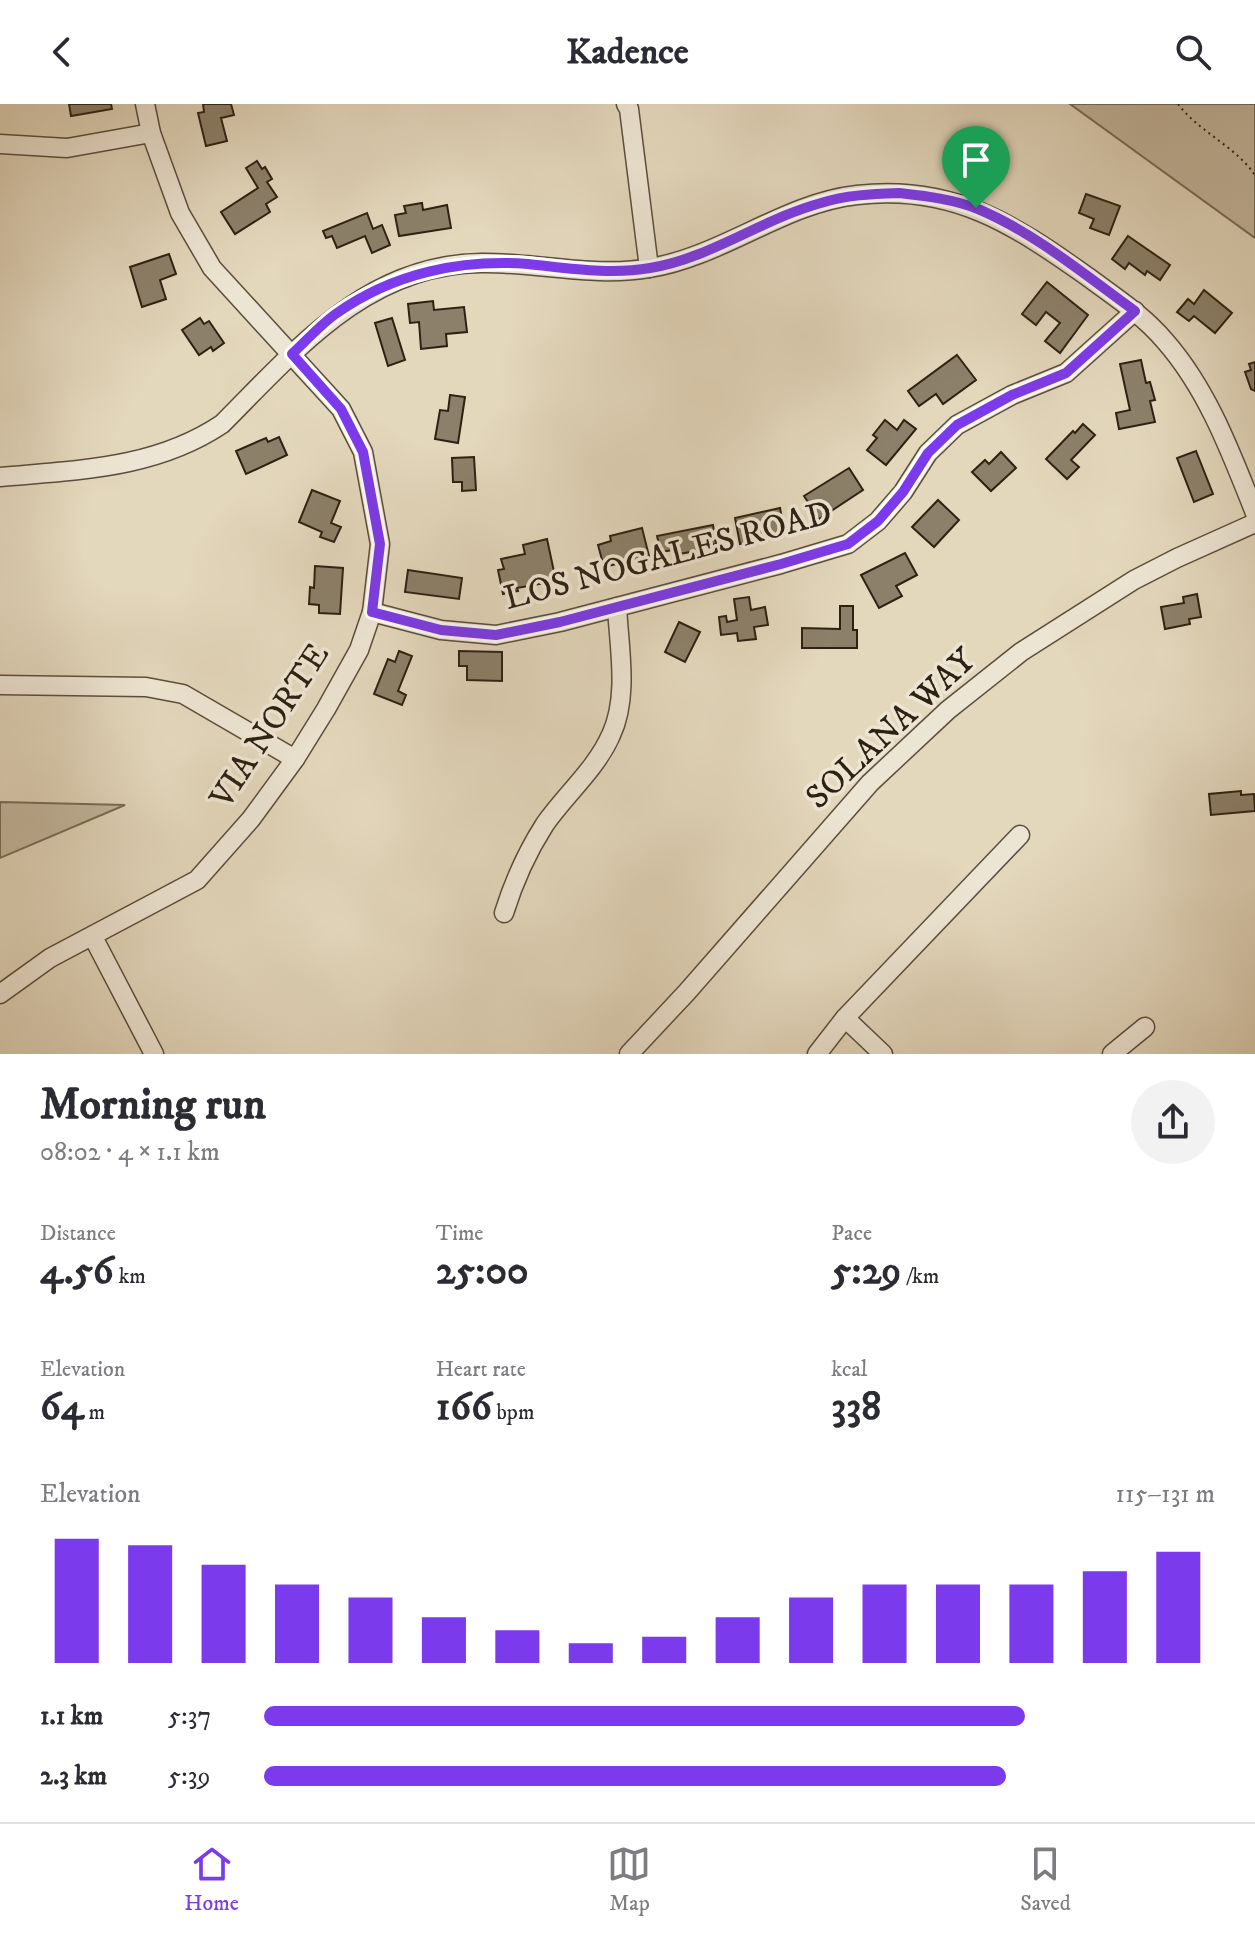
<!DOCTYPE html>
<meta charset="utf-8">
<style>
:root{--surface:#fff;--page:#f2f2f3;--text:#2b2b33;--muted:#7c7c81;--line:#e1e1e2;--accent:#7c3aed}
body{margin:0;font-family:"IM FELL DW Pica",serif;background:var(--page);color:var(--text);height:100vh;display:flex;flex-direction:column;font-size:30px;white-space:nowrap}
*{box-sizing:border-box;margin:0}
p{font-size:26px;color:var(--muted)}
.icon{flex:none;width:44px;height:44px;fill:none;stroke:currentColor;stroke-width:2;stroke-linecap:round;stroke-linejoin:round}
.map{position:relative;height:950px;overflow:hidden}
.panel{display:flex;flex-direction:column;background:var(--surface);flex:1}
.panel>*{flex:none}
.pin{position:absolute;display:grid;place-items:center;width:68px;height:68px;color:#fff;margin:-82px -34px;border-radius:50% 50% 50% 0;rotate:-45deg;box-shadow:0 0 8px #0007}
.pin .icon{rotate:45deg}
.round{display:grid;place-items:center;flex:none;width:84px;height:84px;border-radius:42px;background:var(--page)}
.summary{display:flex;align-items:center;justify-content:space-between;height:136px;padding:0 40px}
h1{font-size:44px;font-weight:800;line-height:60px}
.metrics{display:grid;grid-template-columns:repeat(3,1fr);gap:12px;height:136px;padding:8px 40px}
.metrics div{display:grid;align-content:center}
.metrics b{font-size:40px;font-weight:800}
.metrics small{font-size:22px;font-weight:400}
.metrics p{font-size:22px}
.chart{height:224px;padding:16px 40px}
.chart p{display:flex;justify-content:space-between}
.chart svg{width:100%;height:144px;margin-top:8px;stroke:var(--accent);stroke-width:6}
ul{padding:0 40px;list-style:none;font-size:26px}
li{display:grid;grid-template-columns:128px 96px 1fr;align-items:center;height:60px}
li i{height:20px;border-radius:10px;background:var(--accent)}
header{display:flex;justify-content:space-between;align-items:center;height:104px;padding:0 40px;background:var(--surface);font-size:36px;font-weight:800}
.dock{display:flex;justify-content:space-around;align-items:center;height:112px;border-top:2px solid var(--line);background:var(--surface);font-size:22px;color:var(--muted)}
.dock a{display:grid;justify-items:center;gap:4px}
.dock .active{color:var(--accent)}
.map>svg:first-child{display:block}
</style>
<header><svg class="icon" aria-label="back" viewBox="0 0 24 24"><path d="M15 5l-7 7 7 7"/></svg>Kadence<svg class="icon" aria-label="search" viewBox="0 0 24 24"><circle cx="10" cy="10" r="6"/><path d="M15 15l6 6"/></svg></header>
<div class="map">
<svg width="1255" height="950" viewBox="0 0 1255 950">
<rect width="100%" height="100%" fill="#e3d7bc"/>
<filter id="stains"><feTurbulence type="fractalNoise" baseFrequency=".0025" numOctaves="4"/><feColorMatrix values="0 0 0 0 .2 0 0 0 0 .09 0 0 0 0 .02 0 0 0 .5 -.17"/></filter>
<radialGradient id="worn" r=".72"><stop offset=".6" stop-color="#630" stop-opacity="0"/><stop offset="1" stop-color="#630" stop-opacity=".3"/></radialGradient>
<g fill="#c4b89f" stroke="#796c58" stroke-width="2">
<polygon points="1070,0 1255,0 1255,134"/>
<polygon points="0,698 125,701 0,754"/>
</g>
<g fill="#8c806a" stroke="#2e2112" stroke-width="2">
<polygon points="69,0 111,0 112,5 71,12"/>
<polygon points="203,0 231,0 234,11 221,14 227,37 206,42 198,9 204,8"/>
<polygon points="257,57 262,65 265,63 272,75 267,78 277,93 266,100 270,108 235,130 221,108 258,84 246,64"/>
<polygon points="1086,90 1120,102 1109,131 1090,124 1094,115 1079,109"/>
<polygon points="422,99 423,106 447,101 451,124 399,132 395,111 406,109 404,102"/>
<polygon points="367,109 373,125 382,121 390,141 372,149 365,132 337,144 332,132 326,134 323,127"/>
<polygon points="1128,132 1170,161 1160,176 1147,167 1145,171 1129,159 1125,165 1112,155"/>
<polygon points="169,150 176,170 160,176 166,195 142,203 130,163"/>
<polygon points="1047,178 1088,211 1060,249 1045,237 1060,219 1046,208 1036,221 1022,210"/>
<polygon points="1204,186 1232,209 1215,229 1194,212 1189,217 1177,208 1188,195 1194,200"/>
<polygon points="433,197 434,206 464,203 467,228 446,230 447,242 421,245 419,218 410,219 408,200"/>
<polygon points="200,214 204,220 209,217 224,239 213,247 211,243 199,251 182,226"/>
<polygon points="392,214 405,256 388,262 375,219"/>
<polygon points="957,251 976,276 943,300 936,290 919,302 908,287"/>
<polygon points="1141,256 1146,279 1150,278 1155,296 1150,297 1155,318 1119,325 1116,309 1130,306 1120,260"/>
<polygon points="1255,258 1255,287 1251,285 1245,268 1251,266 1249,260"/>
<polygon points="450,291 465,293 458,339 435,335 440,306 448,307"/>
<polygon points="885,316 897,326 904,316 916,325 886,361 867,346 877,334 873,331"/>
<polygon points="1083,320 1095,331 1071,356 1079,363 1067,375 1046,355 1073,327 1075,329"/>
<polygon points="279,333 287,351 246,370 236,347 266,334 268,338"/>
<polygon points="1196,347 1213,390 1194,398 1177,354"/>
<polygon points="1001,348 1016,364 991,387 972,368 985,356 989,360"/>
<polygon points="474,353 476,386 462,387 462,378 453,378 452,354"/>
<polygon points="849,364 863,386 819,415 804,392"/>
<polygon points="312,386 340,397 331,419 341,423 334,438 320,433 322,428 299,418"/>
<polygon points="938,396 959,416 934,443 912,423"/>
<polygon points="780,404 785,430 740,440 735,414"/>
<polygon points="713,421 716,440 706,441 707,445 679,450 678,445 661,448 657,432"/>
<polygon points="642,424 649,452 604,463 598,441 611,437 610,432"/>
<polygon points="547,435 556,477 517,484 518,487 503,490 498,466 504,465 501,455 525,450 523,441"/>
<polygon points="905,449 917,471 896,482 902,492 879,504 861,471"/>
<polygon points="315,462 343,464 340,510 319,509 319,501 309,500 310,483 314,484"/>
<polygon points="408,466 462,474 459,495 405,488"/>
<polygon points="1197,490 1201,513 1189,515 1190,520 1165,525 1161,503 1184,499 1183,493"/>
<polygon points="749,493 751,506 765,503 768,521 754,523 756,535 738,537 737,529 721,531 719,513 726,512 727,518 737,516 734,495"/>
<polygon points="840,502 853,502 853,526 857,526 857,544 802,544 802,524 840,525"/>
<polygon points="679,518 700,528 685,558 665,548"/>
<polygon points="399,547 412,552 398,587 406,591 402,601 374,590 388,555 395,558"/>
<polygon points="459,547 502,548 502,577 467,576 467,562 459,562"/>
<polygon points="1241,687 1241,691 1254,690 1255,707 1211,711 1209,690"/>
</g>
<g fill="none" stroke-linecap="round" stroke-linejoin="round">
<defs>
<g id="minor">
<polyline points="626,0 629,5 649,164"/>
<polyline points="0,40 67,44 151,29"/>
<path d="M 0,373 C 77,366 155,365 222,320 C 295,247 367,160 481,159 C 537,158 595,174 650,164 C 723,152 784,99 857,91 C 953,80 1013,120 1088,173 C 1115,193 1143,211 1165,237 C 1208,286 1231,349 1255,409"/>
<polyline points="372,508 441,526 496,531 560,518 781,460 848,440 878,417 903,388 928,349 957,321 1012,291 1066,269 1135,207"/>
<polyline points="0,581 146,583 183,590 295,655"/>
<path d="M 504,809 C 514,777 527,748 545,720 C 566,690 596,665 611,631 C 629,593 619,543 617,503"/>
<polyline points="93,833 154,950"/>
<polyline points="0,890 50,854 197,776 251,715 295,655 326,605 359,546 372,508 380,440 363,348 341,305 212,164 180,109 151,29 145,0"/>
<polyline points="845,914 883,950"/>
<polyline points="629,950 687,888 870,679 948,606 1021,548 1134,476 1177,454 1255,419"/>
<polyline points="817,950 845,914 1020,731"/>
<polyline points="1112,950 1145,923"/>
</g>
</defs>
<use href="#minor" stroke="#5b4e3c" stroke-width="21"/>
<path stroke="#2e2112" stroke-width="2" stroke-dasharray="2 4" stroke-linecap="butt" d="M 1178,0 C 1199,28 1235,42 1255,71"/>
<use href="#minor" stroke="#ede5d3" stroke-width="18"/>
</g>
<g fill="none" stroke-linecap="round" stroke-linejoin="round">
<defs>
<path id="route" d="M 899,89 C 925,92 953,95 978,105 C 1035,129 1085,171 1135,207 L 1066,269 L 1012,291 L 957,321 L 928,349 L 903,388 L 878,417 L 848,440 L 781,460 L 560,518 L 496,531 L 441,526 L 372,508 L 380,440 L 363,348 L 341,305 L 292,250 C 307,236 321,220 337,209 C 394,169 461,155 528,160 C 568,164 610,171 650,164 C 711,154 762,115 821,99 C 846,91 872,90 899,89 Z"/>
</defs>
<use href="#route" stroke="#fff" stroke-width="16"/>
<use href="#route" stroke="#7c3aed" stroke-width="10"/>
</g>
<g text-anchor="middle" dominant-baseline="central" stroke-width="7" stroke-linejoin="round" paint-order="stroke">
<g font-size="34" fill="#2e2112" stroke="#ede5d3">
<text transform="translate(668 452) rotate(-15)">LOS NOGALES ROAD</text>
<text transform="translate(270 622) rotate(-57)">VIA NORTE</text>
<text transform="translate(891 625) rotate(-43)">SOLANA WAY</text>
</g>
</g>
<rect width="100%" height="100%" filter="url(#stains)"/>
<rect width="100%" height="100%" fill="url(#worn)"/>
</svg>
<div class="pin" style="left:976px;top:104px;background:#1e9e55"><svg class="icon" aria-label="arrive" viewBox="0 0 24 24"><path d="M6 21V4h12l-3 4 3 4H6"/></svg></div>
</div>
<section class="panel">
<div class="summary"><div><h1>Morning run</h1><p>08:02 · 4 × 1.1 km</p></div><a class="round"><svg class="icon" aria-label="share" viewBox="0 0 24 24"><path d="M12 15V3M7 8l5-5 5 5M5 13v7h14v-7"/></svg></a></div>
<div class="metrics">
<div><p>Distance</p><b>4.56<small> km</small></b></div>
<div><p>Time</p><b>25:00</b></div>
<div><p>Pace</p><b>5:29<small> /km</small></b></div>
</div>
<div class="metrics">
<div><p>Elevation</p><b>64<small> m</small></b></div>
<div><p>Heart rate</p><b>166<small> bpm</small></b></div>
<div><p>kcal</p><b>338</b></div>
</div>
<div class="chart"><p><span>Elevation</span>115–131 m</p>
<svg viewBox="0 0 160 44" preserveAspectRatio="none"><path d="M5 44V6M15 44V8M25 44V14M35 44V20M45 44V24M55 44V30M65 44V34M75 44V38M85 44V36M95 44V30M105 44V24M115 44V20M125 44V20M135 44V20M145 44V16M155 44V10"/></svg>
</div>
<ul>
<li><b>1.1 km</b>5:37<i style="width:80%"></i></li>
<li><b>2.3 km</b>5:39<i style="width:78%"></i></li>
</ul>
</section>
<nav class="dock">
<a class="active"><svg class="icon" aria-label="home" viewBox="0 0 24 24"><path d="M3 11l9-7 9 7M6 9v11h12V9"/></svg>Home</a>
<a><svg class="icon" aria-label="map" viewBox="0 0 24 24"><path d="M3 6l6-2 6 2 6-2v14l-6 2-6-2-6 2zM9 4v14M15 6v14"/></svg>Map</a>
<a><svg class="icon" aria-label="saved" viewBox="0 0 24 24"><path d="M7 4h10v16l-5-4-5 4z"/></svg>Saved</a>
</nav>
